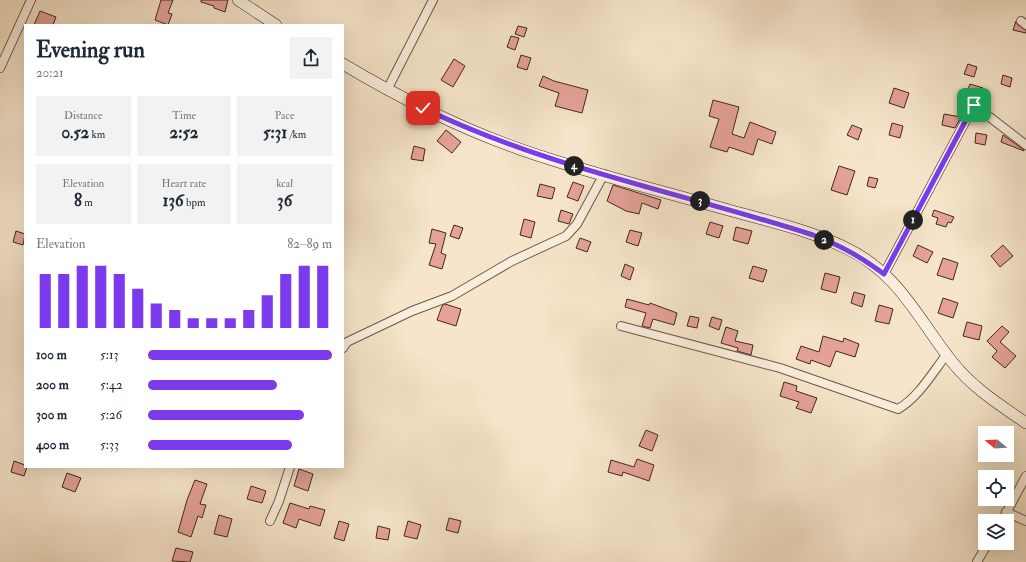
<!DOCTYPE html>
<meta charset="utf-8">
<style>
:root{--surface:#fff;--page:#f2f2f3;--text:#1f2937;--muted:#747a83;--accent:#7c3aed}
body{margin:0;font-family:"IM FELL Double Pica",serif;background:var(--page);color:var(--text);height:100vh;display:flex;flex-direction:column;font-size:15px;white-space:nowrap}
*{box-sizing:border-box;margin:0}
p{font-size:13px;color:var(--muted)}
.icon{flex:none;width:22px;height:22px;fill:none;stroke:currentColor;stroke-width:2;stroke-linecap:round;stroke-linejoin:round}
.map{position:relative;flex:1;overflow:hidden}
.panel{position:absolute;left:24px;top:24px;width:320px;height:444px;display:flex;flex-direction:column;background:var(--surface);border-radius:0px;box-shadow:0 4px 16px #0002}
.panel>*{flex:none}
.needle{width:26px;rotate:288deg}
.tools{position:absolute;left:978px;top:426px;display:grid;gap:8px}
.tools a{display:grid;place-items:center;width:36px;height:36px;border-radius:0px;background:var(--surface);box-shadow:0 4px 16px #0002;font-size:20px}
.pin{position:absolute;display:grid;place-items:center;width:34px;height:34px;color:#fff;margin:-17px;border-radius:8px;box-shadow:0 2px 6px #0006}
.km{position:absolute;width:20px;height:20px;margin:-10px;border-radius:50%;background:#222;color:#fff;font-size:11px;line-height:20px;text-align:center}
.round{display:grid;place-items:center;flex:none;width:42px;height:42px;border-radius:0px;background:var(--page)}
.head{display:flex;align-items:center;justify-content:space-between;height:68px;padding:0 12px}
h1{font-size:22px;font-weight:800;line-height:30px}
.stats{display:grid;grid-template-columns:repeat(3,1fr);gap:6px;height:68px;padding:4px 12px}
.stats div{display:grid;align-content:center;border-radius:0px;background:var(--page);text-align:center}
.stats b{font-size:17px;font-weight:800}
.stats small{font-size:11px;font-weight:400}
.stats p{font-size:11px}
.chart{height:112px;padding:8px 12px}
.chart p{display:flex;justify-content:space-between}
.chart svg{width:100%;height:72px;margin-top:4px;stroke:var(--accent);stroke-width:6}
ul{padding:0 12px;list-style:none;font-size:13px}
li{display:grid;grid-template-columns:64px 48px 1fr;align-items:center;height:30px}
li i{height:10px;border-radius:5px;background:var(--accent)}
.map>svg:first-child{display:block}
</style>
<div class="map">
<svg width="1026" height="562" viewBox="0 0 1026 562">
<rect width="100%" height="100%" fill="#f6e5ca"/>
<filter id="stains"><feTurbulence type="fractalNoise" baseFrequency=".005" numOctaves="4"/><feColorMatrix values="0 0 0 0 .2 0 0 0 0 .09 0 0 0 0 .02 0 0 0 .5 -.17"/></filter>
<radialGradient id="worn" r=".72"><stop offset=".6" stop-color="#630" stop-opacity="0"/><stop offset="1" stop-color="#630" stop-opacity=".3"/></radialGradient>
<g fill="#e5a299" stroke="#42281c">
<polygon points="161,0 173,0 168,13 172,14 168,25 155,20"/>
<polygon points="201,0 228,0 225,12 214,8 214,6 201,2"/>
<polygon points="40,11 56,17 53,25 34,25"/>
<polygon points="1016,21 1018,25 1026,30 1026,33 1013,30"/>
<polygon points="518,26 527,28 524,37 515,34"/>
<polygon points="511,36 519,38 515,50 507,47"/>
<polygon points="521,55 531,58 527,70 517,67"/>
<polygon points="454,59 465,66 453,87 441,80"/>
<polygon points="968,64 977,67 974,77 964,74"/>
<polygon points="1003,75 1012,78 1010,87 1001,84"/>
<polygon points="543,76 554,81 588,90 582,113 555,106 559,93 539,86"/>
<polygon points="970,84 983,88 979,102 965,98"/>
<polygon points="894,88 909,93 904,108 889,103"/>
<polygon points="713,100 739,107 732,134 744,138 750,122 776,132 772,144 758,139 753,155 729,147 727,152 710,147 719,119 709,116"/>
<polygon points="944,114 961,117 955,128 942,125"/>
<polygon points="892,123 903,126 900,138 889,135"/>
<polygon points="852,125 862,129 858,140 847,135"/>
<polygon points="446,130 461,142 452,153 437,141"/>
<polygon points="976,133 987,135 985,145 975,143"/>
<polygon points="1003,135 1024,150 1024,151 1001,142"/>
<polygon points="414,146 425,149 423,161 411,159"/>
<polygon points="839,166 855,171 847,195 831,190"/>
<polygon points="869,177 878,179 875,188 867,186"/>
<polygon points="573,182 584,186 578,201 567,197"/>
<polygon points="540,184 555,188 552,199 537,196"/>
<polygon points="613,185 661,200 658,209 642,203 639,214 626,211 607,201"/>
<polygon points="561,210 573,214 569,224 558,221"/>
<polygon points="934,210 954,217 951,223 948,222 946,227 936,224 938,218 932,216"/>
<polygon points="524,219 535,222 531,238 520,235"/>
<polygon points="710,222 723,226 719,238 706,234"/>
<polygon points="454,225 463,228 459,239 450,236"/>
<polygon points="736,227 752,231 748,244 733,240"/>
<polygon points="432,229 446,233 441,253 446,255 442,269 429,265 436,244 429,243"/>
<polygon points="630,230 642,233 638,246 626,242"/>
<polygon points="16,231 25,234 23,245 13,242"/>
<polygon points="580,238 591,242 587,252 576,248"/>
<polygon points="918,245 933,252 927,263 913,256"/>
<polygon points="1003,245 1013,256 1000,267 991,256"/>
<polygon points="943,258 958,263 953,280 937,275"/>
<polygon points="625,264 634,268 630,280 621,276"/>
<polygon points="753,266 767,270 763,282 749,278"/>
<polygon points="825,273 840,277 836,293 821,289"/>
<polygon points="854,292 865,295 862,307 851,303"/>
<polygon points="943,298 958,303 953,318 938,313"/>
<polygon points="627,299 649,305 650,303 677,313 674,325 653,319 650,328 642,326 646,313 625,307"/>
<polygon points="445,304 461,309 456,326 437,320 442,306"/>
<polygon points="879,305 893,309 889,324 875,321"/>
<polygon points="690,316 699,318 697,328 687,326"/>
<polygon points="712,317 722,320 719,330 709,326"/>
<polygon points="967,322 982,326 979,340 963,336"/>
<polygon points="1002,326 1009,332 1000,342 1016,356 1005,368 992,357 997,351 987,341"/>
<polygon points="726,327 738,331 735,341 753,345 751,355 737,351 738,348 721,343"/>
<polygon points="823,336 843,342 844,338 859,344 855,357 836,351 830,367 811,360 810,364 796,359 801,346 819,352"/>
<polygon points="784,382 797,386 796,391 817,398 811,413 796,408 799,402 780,396"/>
<polygon points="646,430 658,435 652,451 639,446"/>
<polygon points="637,459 654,465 649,481 623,472 622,476 608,472 611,460 634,467"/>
<polygon points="14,461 25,465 25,467 27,467 24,476 11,472"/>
<polygon points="299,469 313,474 308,491 294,486"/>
<polygon points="67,473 81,478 75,492 62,487"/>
<polygon points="195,480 207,484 200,504 206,505 202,518 198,516 191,537 178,532 187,500"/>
<polygon points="251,486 266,491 262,503 247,499"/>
<polygon points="290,503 309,509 310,506 325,510 320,526 299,519 296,528 283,523"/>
<polygon points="219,515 232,519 227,537 214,534"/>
<polygon points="449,518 461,521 458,533 446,530"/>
<polygon points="339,521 349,524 344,541 334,538"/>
<polygon points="408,521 421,525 417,539 404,536"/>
<polygon points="378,526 390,529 388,540 376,538"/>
<polygon points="176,548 193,552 190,562 172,561"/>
</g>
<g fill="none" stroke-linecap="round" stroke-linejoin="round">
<defs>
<g id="street">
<polyline points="1021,21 1026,25"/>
<polyline points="0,68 31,0"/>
<polyline points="387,90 433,0"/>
<polyline points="884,274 974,105 1026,145"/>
<path d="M 621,326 L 780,368 L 898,409 C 918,398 933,372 947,354"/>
<polyline points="343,348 347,342 412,311 452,296 512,261 566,236 577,224 604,174"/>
<polyline points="1006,512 1026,521"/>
<polyline points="270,521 279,501 290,467"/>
<polyline points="1002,521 1026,476"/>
<polyline points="977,562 988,543"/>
</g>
<g id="secondary">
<polyline points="238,0 276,25"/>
<path d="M 343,64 C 400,98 459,128 522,150 C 591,174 662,191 732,211 C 769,221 807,230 842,246 C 899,272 917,318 953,363 C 973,388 1000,405 1026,423"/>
</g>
</defs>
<use href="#street" stroke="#6f5748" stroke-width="10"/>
<use href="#secondary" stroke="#42281c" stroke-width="12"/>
<use href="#street" stroke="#f9eedd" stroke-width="8"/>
<use href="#secondary" stroke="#f9eedd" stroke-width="11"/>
</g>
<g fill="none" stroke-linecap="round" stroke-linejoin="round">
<defs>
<path id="route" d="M 423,108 C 547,168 683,193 813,235 C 842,246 859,256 884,274 L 974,105"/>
</defs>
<use href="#route" stroke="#fff" stroke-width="8"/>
<use href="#route" stroke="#7c3aed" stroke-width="5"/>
</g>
<rect width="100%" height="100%" filter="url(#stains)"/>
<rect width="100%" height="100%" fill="url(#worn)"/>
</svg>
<div class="tools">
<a><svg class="needle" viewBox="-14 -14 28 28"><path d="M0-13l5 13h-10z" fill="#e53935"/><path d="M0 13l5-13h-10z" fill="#747a83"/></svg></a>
<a><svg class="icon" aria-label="locate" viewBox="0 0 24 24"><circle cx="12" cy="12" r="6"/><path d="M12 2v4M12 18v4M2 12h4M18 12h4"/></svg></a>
<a><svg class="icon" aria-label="layers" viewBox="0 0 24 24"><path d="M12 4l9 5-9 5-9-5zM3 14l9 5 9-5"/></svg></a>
</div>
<div class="pin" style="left:974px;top:105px;background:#1e9e55"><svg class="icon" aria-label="arrive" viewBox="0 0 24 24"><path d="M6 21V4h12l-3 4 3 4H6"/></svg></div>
<div class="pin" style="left:423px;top:108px;background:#d93025"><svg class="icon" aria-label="check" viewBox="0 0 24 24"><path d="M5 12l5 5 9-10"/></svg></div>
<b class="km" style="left:913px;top:220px">1</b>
<b class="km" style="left:824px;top:240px">2</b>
<b class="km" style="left:700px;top:201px">3</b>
<b class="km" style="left:574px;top:166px">4</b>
<section class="panel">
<div class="head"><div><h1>Evening run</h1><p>20:21</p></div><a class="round"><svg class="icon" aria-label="share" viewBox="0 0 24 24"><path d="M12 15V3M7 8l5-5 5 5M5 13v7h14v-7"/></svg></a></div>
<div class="stats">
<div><p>Distance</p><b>0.52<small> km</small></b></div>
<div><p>Time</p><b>2:52</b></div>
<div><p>Pace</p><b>5:31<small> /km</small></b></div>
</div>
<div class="stats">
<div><p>Elevation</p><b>8<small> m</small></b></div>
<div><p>Heart rate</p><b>136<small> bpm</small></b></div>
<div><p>kcal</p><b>36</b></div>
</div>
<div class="chart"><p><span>Elevation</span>82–89 m</p>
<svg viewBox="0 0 160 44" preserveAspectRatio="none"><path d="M5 44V11M15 44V11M25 44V6M35 44V6M45 44V11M55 44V20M65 44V29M75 44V33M85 44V38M95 44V38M105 44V38M115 44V33M125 44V24M135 44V11M145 44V6M155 44V6"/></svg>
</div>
<ul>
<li><b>100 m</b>5:13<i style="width:100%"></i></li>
<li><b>200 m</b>5:42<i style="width:70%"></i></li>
<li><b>300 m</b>5:26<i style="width:85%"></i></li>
<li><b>400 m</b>5:33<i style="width:78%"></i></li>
</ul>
</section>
</div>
